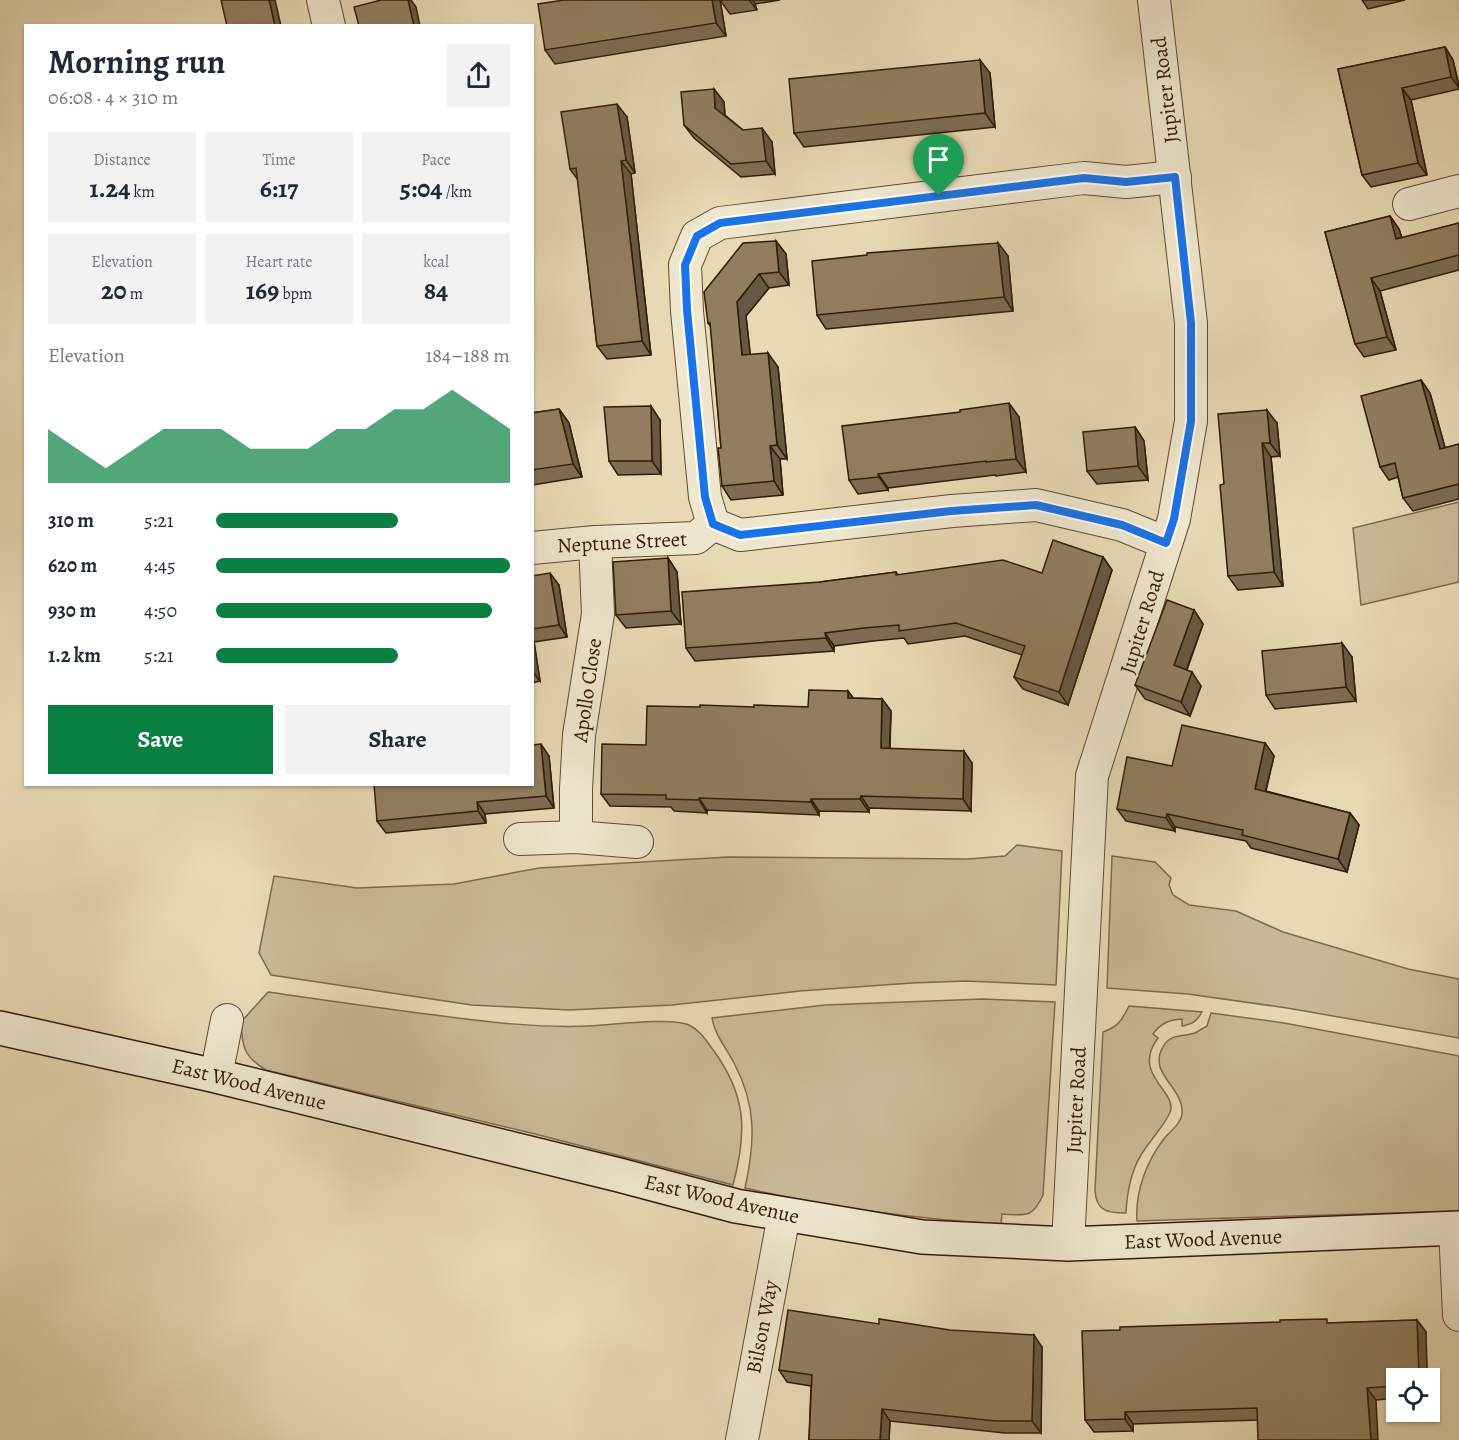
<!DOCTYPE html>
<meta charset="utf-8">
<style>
:root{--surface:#fff;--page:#f2f2f3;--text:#1f2937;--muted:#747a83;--accent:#0b8043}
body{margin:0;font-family:Alegreya,serif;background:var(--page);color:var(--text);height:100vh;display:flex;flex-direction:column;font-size:22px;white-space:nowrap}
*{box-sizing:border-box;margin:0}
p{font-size:20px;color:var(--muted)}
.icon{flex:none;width:33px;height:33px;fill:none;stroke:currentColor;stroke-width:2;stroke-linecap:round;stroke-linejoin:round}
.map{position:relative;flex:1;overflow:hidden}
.panel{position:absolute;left:24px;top:24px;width:510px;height:762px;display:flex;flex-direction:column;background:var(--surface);border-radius:0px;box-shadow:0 2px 4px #0004}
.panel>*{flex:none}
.controls{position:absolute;left:1386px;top:1368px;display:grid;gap:12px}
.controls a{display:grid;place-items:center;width:54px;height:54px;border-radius:0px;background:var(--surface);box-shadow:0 2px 4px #0004;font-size:30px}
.pin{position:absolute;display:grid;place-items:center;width:51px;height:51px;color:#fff;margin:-62px -26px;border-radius:50% 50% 50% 0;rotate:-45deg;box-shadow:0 0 6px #0007}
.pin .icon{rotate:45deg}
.round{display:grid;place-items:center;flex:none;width:63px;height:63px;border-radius:0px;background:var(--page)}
.headline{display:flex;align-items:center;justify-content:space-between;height:102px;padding:0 24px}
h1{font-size:33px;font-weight:700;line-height:45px}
.figures{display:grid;grid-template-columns:repeat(3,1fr);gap:9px;height:102px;padding:6px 24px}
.figures div{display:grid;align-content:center;border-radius:0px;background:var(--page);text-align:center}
.figures b{font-size:26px;font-weight:700}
.figures small{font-size:16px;font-weight:400}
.figures p{font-size:16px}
.chart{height:168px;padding:12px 24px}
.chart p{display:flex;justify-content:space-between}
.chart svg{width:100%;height:108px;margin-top:6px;fill:var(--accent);opacity:.7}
.cta{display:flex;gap:12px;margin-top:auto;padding:12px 24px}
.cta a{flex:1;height:69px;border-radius:0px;background:var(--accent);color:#fff;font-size:24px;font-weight:700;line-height:69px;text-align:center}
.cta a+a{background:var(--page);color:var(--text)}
ul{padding:0 24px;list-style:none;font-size:20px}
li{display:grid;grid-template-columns:96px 72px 1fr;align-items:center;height:45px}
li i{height:15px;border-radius:8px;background:var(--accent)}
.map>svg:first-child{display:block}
</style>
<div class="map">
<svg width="1459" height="1440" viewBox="0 0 1459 1440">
<rect width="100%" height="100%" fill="#e7d9b4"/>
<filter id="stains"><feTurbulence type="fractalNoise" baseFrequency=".00333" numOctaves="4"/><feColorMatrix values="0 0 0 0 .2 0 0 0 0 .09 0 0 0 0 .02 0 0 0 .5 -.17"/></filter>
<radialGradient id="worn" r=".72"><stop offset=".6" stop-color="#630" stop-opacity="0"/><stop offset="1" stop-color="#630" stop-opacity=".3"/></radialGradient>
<g fill="#c8b996" stroke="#7e6a4e" stroke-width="1.5">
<polygon points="1459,502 1459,582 1361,605 1353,528"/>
<polygon points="1017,845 1062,851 1056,985 966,981 912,983 800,991 672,1005 569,1010 472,1005 271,975 259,953 274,876 357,888 454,884 539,868 728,857 968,859 1005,856"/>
<polygon points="1112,856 1155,862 1171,878 1169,885 1173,895 1189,905 1236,911 1283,932 1408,969 1459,979 1459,1038 1287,1008 1188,994 1107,988"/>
<path d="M 268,992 C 324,1000 379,1008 435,1015 C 486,1022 538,1028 589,1026 C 611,1025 672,1017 689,1025 C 700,1030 707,1042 714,1051 C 747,1097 747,1132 733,1185 L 531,1133 L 266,1070 C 244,1057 242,1047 241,1022 Z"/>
<path d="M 983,999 L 1055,1002 L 1043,1195 C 1032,1219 1026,1215 1002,1214 L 1001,1224 C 914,1219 829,1207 745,1188 C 755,1142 757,1106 734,1063 C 726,1047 715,1036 712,1018 L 825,1005 Z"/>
<path d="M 1129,1006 L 1202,1012 C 1197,1021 1193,1024 1182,1026 L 1182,1019 C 1169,1020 1161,1023 1153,1034 L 1158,1038 C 1132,1073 1173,1089 1171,1109 C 1170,1119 1147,1144 1141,1155 C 1130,1173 1127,1193 1126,1213 C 1107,1213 1096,1211 1095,1190 L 1103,1032 C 1118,1027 1122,1020 1129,1006 Z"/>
<path d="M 1211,1013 L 1284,1023 L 1459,1056 L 1459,1211 L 1137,1221 C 1135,1192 1146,1163 1163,1140 C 1169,1132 1181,1124 1182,1114 C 1185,1088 1147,1074 1163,1047 C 1170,1033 1183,1037 1195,1033 C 1199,1031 1203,1028 1207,1026 Z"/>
</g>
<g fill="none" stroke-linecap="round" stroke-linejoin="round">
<defs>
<g id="street">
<polyline points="323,0 329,26"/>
<polyline points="1409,204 1459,191"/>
<polyline points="713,524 705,497 687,311 685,265 697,236 720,223 1084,178 1126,182 1175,177"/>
<polyline points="713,524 740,535 952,511 1036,505 1122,525 1166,543"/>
<polyline points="532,548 595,542 696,538 713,524"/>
<polyline points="576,837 576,789 579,735 598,614 595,542"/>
<polyline points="520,839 576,837 637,842"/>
<polyline points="216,1076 227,1020"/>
<polyline points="1455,1228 1459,1315"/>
<polyline points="1068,1244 1092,776 1174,519 1191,421 1191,323 1154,0"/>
<polyline points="742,1440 784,1215"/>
</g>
<polyline id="secondary" points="0,1028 216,1076 619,1175 736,1206 922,1237 1068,1244 1459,1228"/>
</defs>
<use href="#street" stroke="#604a31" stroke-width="34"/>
<use href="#secondary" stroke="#331b05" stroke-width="36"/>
<use href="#street" stroke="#efe6ce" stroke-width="32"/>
<use href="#secondary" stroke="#efe6ce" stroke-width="33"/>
</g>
<g fill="#7d6c53" stroke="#331b05" stroke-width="1.5">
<polygon points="564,0 720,0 726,36 555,64 545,50"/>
<polygon points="720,0 780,0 755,4 757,10 730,14"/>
<polygon points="1362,0 1405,0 1368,9"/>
<polygon points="1445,47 1453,60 1459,85 1459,89 1411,100 1427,175 1371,187 1362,175 1338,69"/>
<polygon points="990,73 995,127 804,147 794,133"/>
<polygon points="714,89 724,102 725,115 743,130 772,142 775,174 741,177 694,138 684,125"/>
<polygon points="627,117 635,173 631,174 651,355 607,359 597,346 578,180 570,169"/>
<polygon points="1390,216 1399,229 1402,238 1459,223 1459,270 1380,291 1396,350 1364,357 1355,344 1325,232"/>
<polygon points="776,241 786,254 789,285 769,288 746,316 750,355 778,367 787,459 780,459 783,495 731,500 722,486 721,448 711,327 708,323"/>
<polygon points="998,243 1008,256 1013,311 826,329 817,315"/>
<polygon points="1421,380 1430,393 1445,448 1459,444 1459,499 1413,511 1403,498 1398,477 1389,480 1380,467"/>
<polygon points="559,409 569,423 582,477 532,485 532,413"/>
<polygon points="1019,417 1026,472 996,476 995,475 888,488 888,490 858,494 849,480"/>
<polygon points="660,420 661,474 618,475 609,461"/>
<polygon points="1277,423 1280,456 1271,457 1283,586 1238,590 1228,576 1224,484"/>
<polygon points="1135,427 1144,441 1148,480 1097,484 1087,471"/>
<polygon points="1103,557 1112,570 1068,705 1023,689 1014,677 1022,655 965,636 908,644 904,638 873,641 834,646 834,651 695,661 686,648 820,582 896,572 898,575 1042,573"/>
<polygon points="668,558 677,572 681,624 626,628 616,615"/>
<polygon points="532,576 559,585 567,637 534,642 540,681 532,683"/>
<polygon points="1194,610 1203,624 1187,670 1201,686 1190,716 1145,699 1135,685"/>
<polygon points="1352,657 1356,701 1275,709 1266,695"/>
<polygon points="848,691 853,698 882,699 891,711 890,749 972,763 971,811 869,808 869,812 819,811 819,815 707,810 707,813 674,811 671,807 610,806 601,794 646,745 754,707 808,707"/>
<polygon points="1265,743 1274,756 1266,791 1350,813 1359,825 1347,872 1251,848 1246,841 1175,827 1175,831 1126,821 1117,809 1172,766"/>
<polygon points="549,756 554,808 485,814 486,823 386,833 377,821"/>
<polygon points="1417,1320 1426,1332 1427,1378 1396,1378 1396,1398 1376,1400 1258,1420 1133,1424 1133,1431 1094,1432 1085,1420 1120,1330"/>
<polygon points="879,1324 1042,1347 1041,1433 1005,1433 890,1421 889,1440 809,1440 811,1386 787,1382 779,1370"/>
</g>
<g fill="#665843" stroke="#331b05" stroke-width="1.5">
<polygon points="269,0 275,0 281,26 275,26"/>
<polygon points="408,0 411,0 416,7 420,26 414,26"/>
<polygon points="712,0 720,0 726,36 716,23"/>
<polygon points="749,0 753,0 755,4 757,10"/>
<polygon points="1445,47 1453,60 1459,88 1451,77"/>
<polygon points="980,60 990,73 995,127 985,113"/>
<polygon points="1402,88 1411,100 1427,175 1418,163"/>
<polygon points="714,89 724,102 725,121 715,108"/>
<polygon points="617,104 627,117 635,173 626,160"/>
<polygon points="762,128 772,142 775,174 766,161"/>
<polygon points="621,161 631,174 651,355 642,341"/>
<polygon points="1390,216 1399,229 1406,252 1396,239"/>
<polygon points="776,241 786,254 789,285 779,272"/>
<polygon points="998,243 1008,256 1013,311 1004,297"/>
<polygon points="759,274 769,288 746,316 752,369 742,355 737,302"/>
<polygon points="1371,278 1380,291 1396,350 1387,337"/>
<polygon points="768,353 778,367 787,459 777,445"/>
<polygon points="1421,380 1430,393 1449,462 1440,449"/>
<polygon points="1009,403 1019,417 1026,472 1016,459"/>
<polygon points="651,406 660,420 661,474 652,461"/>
<polygon points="559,409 569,423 582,477 573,464"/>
<polygon points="1267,410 1277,423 1280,456 1270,443"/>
<polygon points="1135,427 1144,441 1148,480 1138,466"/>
<polygon points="1262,443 1271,457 1283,586 1274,572"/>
<polygon points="770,446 780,459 783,495 774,481"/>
<polygon points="878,474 888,488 888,490 879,477"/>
<polygon points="1103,557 1112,570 1068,705 1059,692"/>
<polygon points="668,558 677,572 681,624 671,611"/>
<polygon points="550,573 559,585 567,637 559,625"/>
<polygon points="1194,610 1203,624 1183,679 1174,665"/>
<polygon points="825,633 834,646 834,651 826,638"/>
<polygon points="532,641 534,642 540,681 532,671"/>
<polygon points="1342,643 1352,657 1356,701 1346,687"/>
<polygon points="1192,672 1201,686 1190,716 1181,702"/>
<polygon points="848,691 857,703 848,698"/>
<polygon points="882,699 891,711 889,760 881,748"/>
<polygon points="1265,743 1274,756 1263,801 1255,789"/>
<polygon points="541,744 549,756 554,808 546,796"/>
<polygon points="964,751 972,763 971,811 963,799"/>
<polygon points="861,796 869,808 869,812 860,799"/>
<polygon points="699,798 707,810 707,813 699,800"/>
<polygon points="811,799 819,811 819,815 811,802"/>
<polygon points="477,802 485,814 486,823 478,811"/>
<polygon points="1350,813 1359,825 1347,872 1338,859"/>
<polygon points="1167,814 1175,827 1175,831 1166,818"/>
<polygon points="1417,1320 1426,1332 1427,1378 1419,1378"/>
<polygon points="1034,1335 1042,1347 1041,1433 1032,1421"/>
<polygon points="1367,1388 1376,1400 1378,1440 1371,1440"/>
<polygon points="882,1409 890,1421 889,1440 880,1440"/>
<polygon points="1125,1412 1133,1424 1133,1431 1125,1419"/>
</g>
<g fill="#917e60" stroke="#331b05" stroke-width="1.5">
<polygon points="221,0 269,0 275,26 227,26"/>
<polygon points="381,0 408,0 414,26 359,26 354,7"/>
<polygon points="564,0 712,0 716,23 545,50 538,4"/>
<polygon points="1445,47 1451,77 1402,88 1418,163 1362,175 1338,69"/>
<polygon points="980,60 985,113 794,133 789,79"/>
<polygon points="714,89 715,108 743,130 762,128 766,161 731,164 684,125 681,92"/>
<polygon points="617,104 626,160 621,161 642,341 597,346 576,168 570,169 561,112"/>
<polygon points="1390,216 1396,239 1459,223 1459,255 1371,278 1387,337 1355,344 1325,232"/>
<polygon points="776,241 779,272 759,274 737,302 742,355 768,353 777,445 770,446 774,481 722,486 718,448 721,448 710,323 708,323 704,292 743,243"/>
<polygon points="998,243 1004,297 817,315 812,261 867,255 867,253"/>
<polygon points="1421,380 1440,449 1459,444 1459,484 1403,498 1395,463 1380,467 1361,396"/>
<polygon points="1009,403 1016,459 986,462 986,461 878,474 879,477 849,480 842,426 960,412 960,410"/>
<polygon points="651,406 652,461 609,461 604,407"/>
<polygon points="559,409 573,464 532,470 532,413"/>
<polygon points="1267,410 1270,443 1262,443 1274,572 1228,576 1220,485 1224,484 1218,414"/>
<polygon points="1135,427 1138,466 1087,471 1083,432"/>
<polygon points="1053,540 1103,557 1059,692 1014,677 1025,646 956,623 899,631 899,625 864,628 825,633 826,638 686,648 682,592 820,582 896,572 896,575 1003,560 1042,573"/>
<polygon points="668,558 671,611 616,615 613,562"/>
<polygon points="550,573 559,625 532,629 532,576"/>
<polygon points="1167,600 1194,610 1174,665 1192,672 1181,702 1135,685"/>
<polygon points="1342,643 1346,687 1266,695 1262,651"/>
<polygon points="809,690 848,691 848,698 882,699 881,748 964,751 963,799 861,796 860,799 811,799 811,802 699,798 699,800 666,799 666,795 601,794 602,744 646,745 647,706 700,707 700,705 754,707 754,705 808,707"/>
<polygon points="1182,725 1265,743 1255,789 1350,813 1338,859 1242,835 1243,830 1167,814 1166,818 1117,809 1127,757 1172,766"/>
<polygon points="541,744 546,796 477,802 478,811 377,821 374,784 532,784 532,745"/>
<polygon points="788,1310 879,1324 879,1319 950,1330 1034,1335 1032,1421 996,1421 882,1409 880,1440 809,1440 812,1375 779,1370"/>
<polygon points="1327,1319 1327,1323 1417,1320 1419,1378 1396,1378 1396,1386 1367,1388 1371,1440 1258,1440 1257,1408 1125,1412 1125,1419 1085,1420 1082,1331 1120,1330 1120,1327 1280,1322 1280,1320"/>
</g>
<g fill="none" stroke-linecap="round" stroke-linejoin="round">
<defs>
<polygon id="route" points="1175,177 1191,323 1191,421 1174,519 1166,543 1122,525 1036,505 951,511 740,535 713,524 705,497 687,310 685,265 697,236 720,223 1084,178 1126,182"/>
</defs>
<use href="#route" stroke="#fff" stroke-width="12"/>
<use href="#route" stroke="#1a73e8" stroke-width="8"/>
</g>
<g text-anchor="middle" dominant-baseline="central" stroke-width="4.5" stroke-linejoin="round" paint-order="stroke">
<g font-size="21" fill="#331b05" stroke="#efe6ce">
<text transform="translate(1165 90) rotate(-97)">Jupiter Road</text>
<text transform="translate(622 542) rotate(-3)">Neptune Street</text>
<text transform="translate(1142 622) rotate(-73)">Jupiter Road</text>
<text transform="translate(587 690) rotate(-82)">Apollo Close</text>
<text transform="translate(249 1084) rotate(14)">East Wood Avenue</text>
<text transform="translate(1076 1100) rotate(-87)">Jupiter Road</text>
<text transform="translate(722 1199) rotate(13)">East Wood Avenue</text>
<text transform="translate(1203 1239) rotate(-2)">East Wood Avenue</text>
<text transform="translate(762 1327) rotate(-79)">Bilson Way</text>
</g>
</g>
<rect width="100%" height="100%" filter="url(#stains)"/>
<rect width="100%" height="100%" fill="url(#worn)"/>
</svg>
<div class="controls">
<a><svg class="icon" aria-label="locate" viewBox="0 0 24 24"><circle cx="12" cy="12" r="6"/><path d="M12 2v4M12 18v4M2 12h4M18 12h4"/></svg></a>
</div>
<div class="pin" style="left:939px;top:196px;background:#1e9e55"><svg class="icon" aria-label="arrive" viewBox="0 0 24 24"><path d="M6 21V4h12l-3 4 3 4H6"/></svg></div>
<section class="panel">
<div class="headline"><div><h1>Morning run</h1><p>06:08 · 4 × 310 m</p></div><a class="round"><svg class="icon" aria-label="share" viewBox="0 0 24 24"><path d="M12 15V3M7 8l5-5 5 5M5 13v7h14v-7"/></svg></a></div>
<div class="figures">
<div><p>Distance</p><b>1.24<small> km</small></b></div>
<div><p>Time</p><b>6:17</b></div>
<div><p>Pace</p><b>5:04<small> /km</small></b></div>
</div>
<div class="figures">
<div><p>Elevation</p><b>20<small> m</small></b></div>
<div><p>Heart rate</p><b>169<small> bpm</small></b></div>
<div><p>kcal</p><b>84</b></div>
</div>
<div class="chart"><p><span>Elevation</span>184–188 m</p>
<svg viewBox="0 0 160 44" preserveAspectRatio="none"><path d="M0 44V22L10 30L20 38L30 30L40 22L50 22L60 22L70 30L80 30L90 30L100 22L110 22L120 14L130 14L140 6L150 14L160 22V44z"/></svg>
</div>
<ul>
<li><b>310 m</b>5:21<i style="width:62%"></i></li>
<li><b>620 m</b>4:45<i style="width:100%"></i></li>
<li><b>930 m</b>4:50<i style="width:94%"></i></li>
<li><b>1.2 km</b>5:21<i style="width:62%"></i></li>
</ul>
<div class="cta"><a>Save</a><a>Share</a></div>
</section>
</div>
